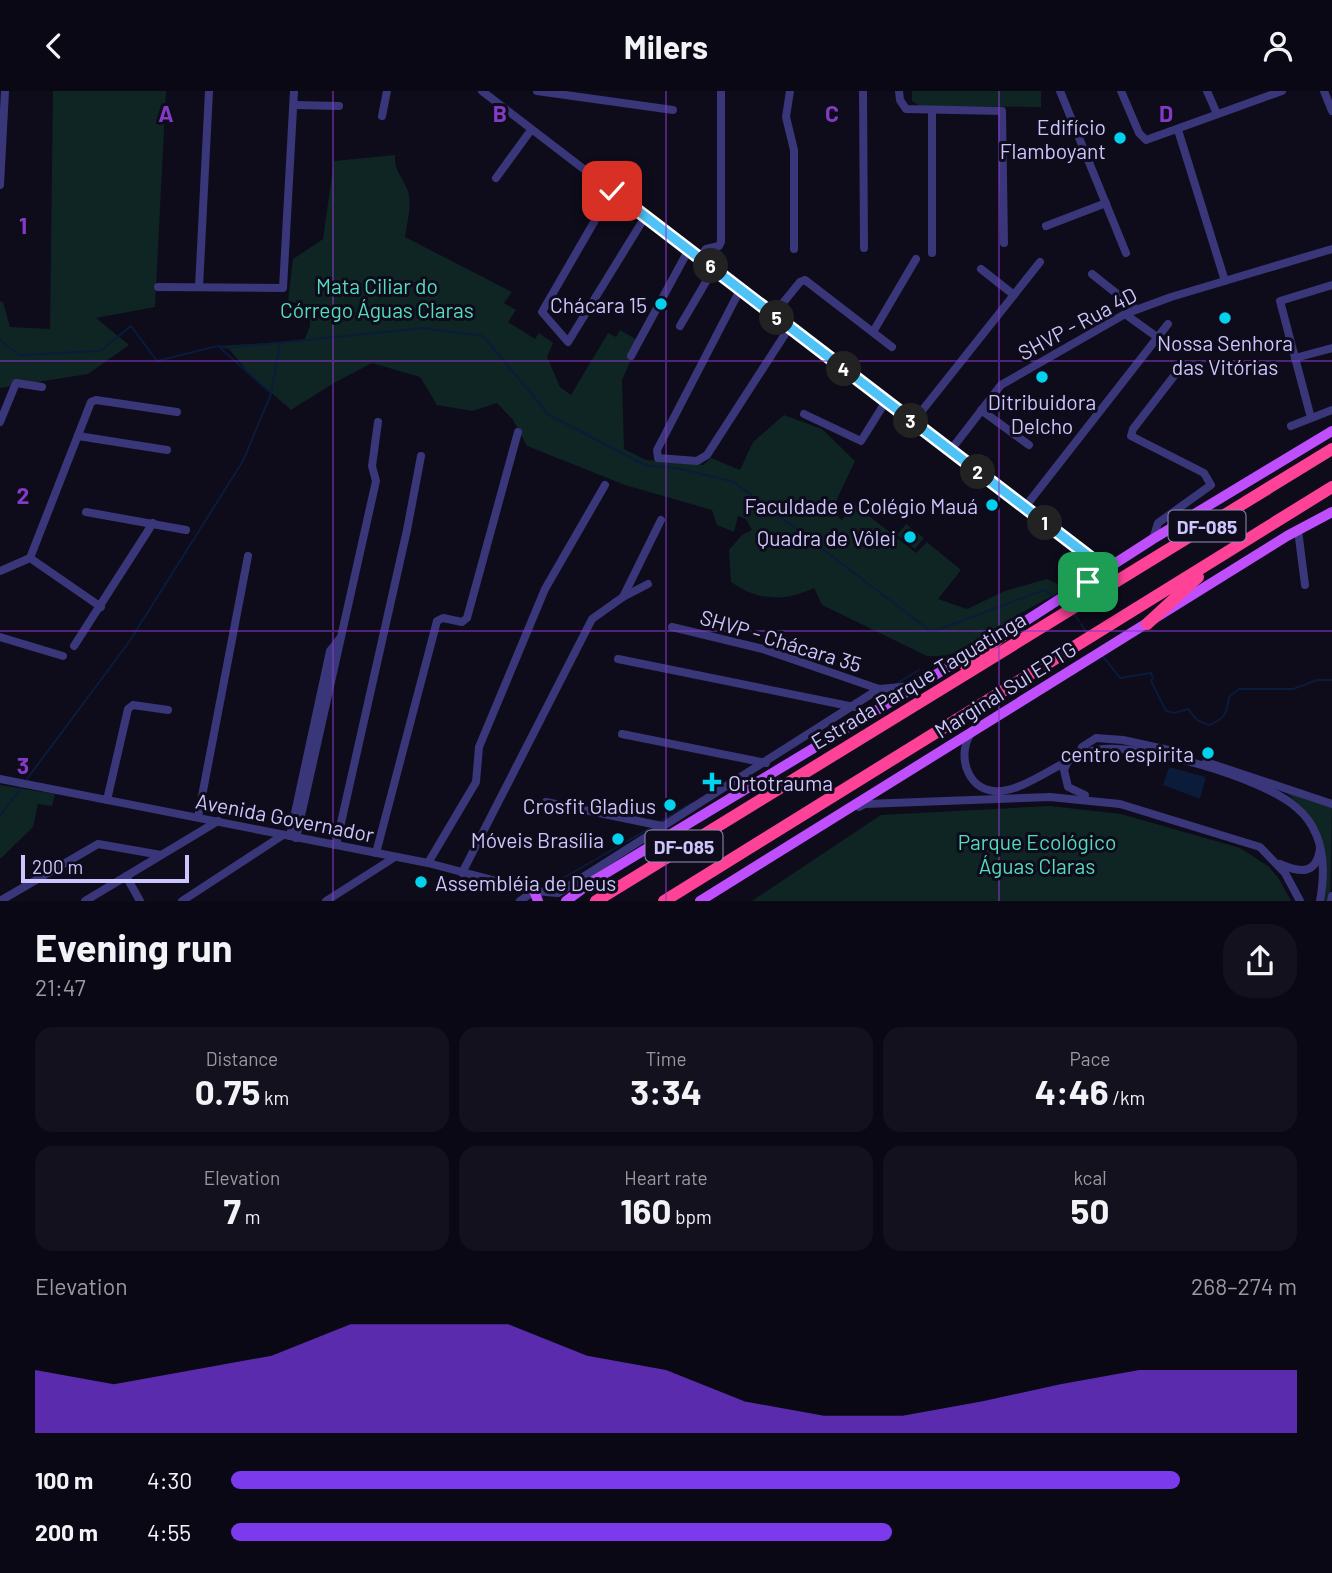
<!DOCTYPE html>
<meta charset="utf-8">
<style>
:root{--surface:#0a0814;--page:#13111d;--text:#f1f3f6;--muted:#999aa0;--accent:#7c3aed}
body{margin:0;font-family:Barlow,sans-serif;background:var(--page);color:var(--text);height:100vh;display:flex;flex-direction:column;font-size:26px;white-space:nowrap}
*{box-sizing:border-box;margin:0}
p{font-size:23px;color:var(--muted)}
.icon{flex:none;width:38px;height:38px;fill:none;stroke:currentColor;stroke-width:2;stroke-linecap:round;stroke-linejoin:round}
.map{position:relative;height:810px;overflow:hidden}
.sheet{display:flex;flex-direction:column;background:var(--surface);flex:1}
.sheet>*{flex:none}
.scale{position:absolute;left:21px;bottom:18px;width:168px;box-sizing:border-box;padding-left:7px;border:4px solid #cdc6fe;border-top:0;font-size:19px;line-height:24px;white-space:nowrap;color:#cdc6fe;-webkit-text-stroke:5px #0e0b1b;paint-order:stroke}
.pin{position:absolute;display:grid;place-items:center;width:60px;height:60px;color:#fff;margin:-30px;border-radius:14px;box-shadow:0 4px 10px #0006}
.km{position:absolute;width:35px;height:35px;margin:-18px;border-radius:50%;background:#222;color:#fff;font-size:19px;line-height:35px;text-align:center}
.round{display:grid;place-items:center;flex:none;width:74px;height:74px;border-radius:28px;background:var(--page)}
.head{display:flex;align-items:center;justify-content:space-between;height:119px;padding:0 35px}
h1{font-size:38px;font-weight:700;line-height:52px}
.stats{display:grid;grid-template-columns:repeat(3,1fr);gap:10px;height:119px;padding:7px 35px}
.stats div{display:grid;align-content:center;border-radius:18px;background:var(--page);text-align:center}
.stats b{font-size:35px;font-weight:700}
.stats small{font-size:19px;font-weight:400}
.stats p{font-size:19px}
.chart{height:196px;padding:14px 35px}
.chart p{display:flex;justify-content:space-between}
.chart svg{width:100%;height:126px;margin-top:7px;fill:var(--accent);opacity:.7}
ul{padding:0 35px;list-style:none;font-size:23px}
li{display:grid;grid-template-columns:112px 84px 1fr;align-items:center;height:52px}
li i{height:18px;border-radius:9px;background:var(--accent)}
header{display:flex;justify-content:space-between;align-items:center;height:91px;padding:0 35px;background:var(--surface);font-size:32px;font-weight:700}
.map>svg:first-child{display:block}
</style>
<header><svg class="icon" aria-label="back" viewBox="0 0 24 24"><path d="M15 5l-7 7 7 7"/></svg>Milers<svg class="icon" aria-label="person" viewBox="0 0 24 24"><circle cx="12" cy="8" r="4"/><path d="M4 21q1-7 8-7t8 7"/></svg></header>
<div class="map">
<svg width="1332" height="810" viewBox="0 0 1332 810">
<rect width="100%" height="100%" fill="#0e0b1b"/>
<g fill="#0e2524">
<polygon points="53,0 166,0 155,216 96,227 129,254 88,283 0,297 0,210 3,211 10,236 50,238"/>
<polygon points="912,0 1041,0 1041,16 920,15 912,10"/>
<path d="M 395,64 C 394,80 403,86 408,100 C 412,114 407,132 405,146 L 512,201 L 504,212 L 516,219 L 508,231 L 535,248 L 539,242 L 553,252 L 547,266 L 560,296 L 571,304 L 608,242 L 616,246 L 620,239 L 639,250 L 622,289 L 624,358 L 646,369 L 703,374 L 711,367 L 740,379 L 753,351 L 784,324 L 822,338 L 855,370 L 837,408 L 838,426 L 842,429 L 854,413 L 916,462 L 927,451 L 961,479 L 938,508 L 967,518 L 1005,500 L 1047,488 L 1067,497 L 1019,523 L 964,559 L 944,565 L 927,565 L 822,514 L 814,497 C 784,511 758,510 731,491 L 729,459 L 742,444 L 752,439 L 746,428 L 738,425 L 734,441 L 717,434 L 712,419 L 625,394 L 527,355 L 513,329 L 497,312 L 472,320 L 437,314 L 420,286 L 372,272 L 334,292 L 291,319 L 249,282 L 228,257 L 217,255 L 304,250 L 310,235 L 310,220 L 301,213 L 288,210 L 293,168 L 323,148 L 334,70 Z"/>
<polygon points="906,433 924,447 915,458 897,444"/>
<polygon points="0,694 55,703 52,715 38,713 33,736 0,768"/>
<path d="M 1282,698 L 1332,714 L 1330,810 L 1323,810 C 1332,757 1323,732 1282,698 Z"/>
<polygon points="1050,715 1121,723 1240,757 1268,775 1279,788 1291,810 752,810 881,724"/>
</g>
<polygon fill="#0b1b3a" points="1169,676 1206,686 1200,708 1163,694"/>
<g fill="none" stroke-linecap="round" stroke-linejoin="round">
<g stroke="#0b1b3a" stroke-width="2">
<polyline points="0,249 19,264 100,260 131,235 157,270 217,255 228,257 424,237 483,245 549,324 645,374 681,378 734,391 932,541 1044,499 1054,505"/>
<polyline points="218,255 271,302"/>
<polyline points="1073,522 1079,530"/>
<polyline points="1081,533 1087,542"/>
<path d="M 1102,564 L 1120,587 L 1151,582 L 1153,587 L 1151,590 L 1166,620 L 1174,622 L 1188,618 L 1197,629 L 1209,634 C 1225,628 1227,622 1229,606 L 1239,598 L 1293,598 L 1317,589 L 1332,589"/>
<polyline points="896,593 919,579"/>
<polyline points="27,688 129,551 243,370 271,303 280,252"/>
<polyline points="0,725 21,697"/>
<polyline points="661,730 692,712"/>
<polyline points="553,793 650,737"/>
</g>
<g stroke="#3a367a" stroke-width="8">
<polyline points="482,0 1091,467 1113,472"/>
<polyline points="537,0 673,19"/>
<polyline points="790,0 786,26 794,59 794,158"/>
<polyline points="863,0 864,157"/>
<polyline points="899,0 900,9 906,18 1002,20 1004,152"/>
<polyline points="1060,0 1126,162"/>
<polyline points="1121,0 1139,42 1146,49 1282,0"/>
<polyline points="1207,0 1217,23"/>
<polyline points="1324,0 1332,20"/>
<polyline points="294,14 339,15"/>
<polyline points="932,19 932,162"/>
<polyline points="382,25 387,0"/>
<polyline points="1178,39 1225,190"/>
<polyline points="496,87 531,39"/>
<polyline points="0,94 5,0"/>
<polyline points="612,100 542,221 568,251 645,126"/>
<polyline points="1046,135 1106,112"/>
<polyline points="700,166 706,158 719,155 721,151 721,0"/>
<polyline points="981,178 1014,204"/>
<polyline points="1092,183 1136,218"/>
<polyline points="158,196 283,197 294,0"/>
<polyline points="199,196 209,0"/>
<polyline points="740,199 657,359 658,367 697,370 707,364 789,237"/>
<polyline points="1125,223 1157,246"/>
<polyline points="773,224 800,191 805,189 892,256"/>
<polyline points="680,235 714,177"/>
<polyline points="873,241 916,168"/>
<polyline points="631,265 689,158"/>
<polyline points="1295,267 1332,257"/>
<polyline points="981,319 1029,354"/>
<polyline points="804,323 861,350 886,310"/>
<polyline points="1311,327 1280,210 1332,194"/>
<polyline points="0,331 16,292 42,296"/>
<polyline points="913,331 1040,171"/>
<polyline points="1291,335 1332,319"/>
<polyline points="78,345 167,359"/>
<polyline points="950,360 1001,294 1125,223 1171,206 1332,158"/>
<polyline points="1025,416 1168,233"/>
<polyline points="86,421 186,439"/>
<polyline points="1298,439 1305,494"/>
<polyline points="1153,448 1158,432 1211,394 1204,382 1131,345 1133,338 1174,285"/>
<polyline points="30,467 101,516"/>
<polyline points="0,480 30,467 91,311 96,309 177,321"/>
<polyline points="623,506 648,493"/>
<polyline points="672,536 763,558 879,598 912,595"/>
<polyline points="0,546 63,565"/>
<polyline points="74,555 153,432"/>
<polyline points="618,568 854,616"/>
<path d="M 971,642 C 957,663 966,697 994,700 C 1024,703 1064,665 1096,659 C 1140,651 1264,687 1297,717 C 1325,741 1326,777 1320,810"/>
<polyline points="622,643 766,672"/>
<polyline points="1206,671 1332,713"/>
<polyline points="0,688 428,772 534,800 558,802 879,598"/>
<polyline points="1085,704 1068,696 1064,679 1068,670 1080,663 1082,656 1096,647 1123,649 1173,660"/>
<polyline points="107,709 128,618 133,614 168,619"/>
<polyline points="546,711 662,735"/>
<polyline points="859,716 865,713 1050,706 1120,713 1260,756 1285,782 1300,810"/>
<polyline points="198,726 248,465"/>
<polyline points="290,745 330,560 341,546"/>
<polyline points="296,747 376,390 372,375 378,331"/>
<polyline points="336,754 407,439 421,365"/>
<polyline points="376,762 437,530 443,527 462,531 467,527 518,341"/>
<polyline points="428,772 476,691 479,656 545,498 605,394"/>
<path d="M 1280,773 C 1300,782 1317,784 1320,757"/>
<polyline points="462,782 592,528 623,506 661,429"/>
<polyline points="126,785 140,810"/>
<polyline points="0,810 98,753 161,764"/>
<polyline points="85,810 218,730"/>
<polyline points="182,810 283,744"/>
<polyline points="326,810 395,766"/>
<polyline points="520,810 534,800"/>
<polyline points="1331,810 1332,805"/>
</g>
<g stroke="#bf4efd" stroke-width="10">
<polyline points="999,547 1153,448 1332,340"/>
<polyline points="534,800 538,810"/>
<polyline points="566,810 593,790 975,560"/>
<polyline points="700,810 1287,445 1332,421"/>
</g>
<g stroke="#fd4298" stroke-width="12">
<polyline points="1147,533 1198,486"/>
<polyline points="965,574 1003,544"/>
<polyline points="596,810 1332,358"/>
<polyline points="664,810 1332,396"/>
</g>
</g>
<g fill="none" stroke-linecap="round" stroke-linejoin="round">
<defs>
<polyline id="route" points="612,100 1091,467 1094,479 1088,491"/>
</defs>
<use href="#route" stroke="#fff" stroke-width="14"/>
<use href="#route" stroke="#4fc3f7" stroke-width="9"/>
</g>
<path fill="none" stroke="#833bc5" stroke-width="2" stroke-opacity="0.55" d="M 333,0 L 333,810M 666,0 L 666,810M 999,0 L 999,810M 0,270 L 1332,270M 0,540 L 1332,540"/>
<g fill="#03d1ed" stroke="#0e0b1b" stroke-width="2.5">
<circle cx="1120" cy="47" r="7"/>
<circle cx="661" cy="213" r="7"/>
<circle cx="1225" cy="227" r="7"/>
<circle cx="1042" cy="286" r="7"/>
<circle cx="992" cy="414" r="7"/>
<circle cx="910" cy="446" r="7"/>
<circle cx="1208" cy="662" r="7"/>
<path d="M708.5 680.5h7v7h7v7h-7v7h-7v-7h-7v-7h7z"/>
<circle cx="670" cy="714" r="7"/>
<circle cx="618" cy="748" r="7"/>
<circle cx="421" cy="791" r="7"/>
</g>
<g text-anchor="middle" dominant-baseline="central" stroke-width="6" stroke-linejoin="round" paint-order="stroke">
<g fill="#0e0b1b" stroke="#948eba" stroke-width="2">
<rect x="1168.5" y="419.5" width="77" height="31" rx="5"/>
<rect x="645.5" y="739.5" width="77" height="31" rx="5"/>
</g>
<g font-size="19" font-weight="bold" fill="#cdc6fe">
<text x="1207" y="435">DF-085</text>
<text x="684" y="755">DF-085</text>
</g>
<g font-size="21" fill="#cdc6fe" stroke="#0e0b1b" text-anchor="end">
<text x="1106" y="35">Edifício<tspan x="1106" dy="24">Flamboyant</tspan></text>
<text x="647" y="213">Chácara 15</text>
<text x="1225" y="251" text-anchor="middle">Nossa Senhora<tspan x="1225" dy="24">das Vitórias</tspan></text>
<text x="1042" y="310" text-anchor="middle">Ditribuidora<tspan x="1042" dy="24">Delcho</tspan></text>
<text x="978" y="414">Faculdade e Colégio Mauá</text>
<text x="896" y="446">Quadra de Vôlei</text>
<text x="1194" y="662">centro espirita</text>
<text x="728" y="691" text-anchor="start">Ortotrauma</text>
<text x="656" y="714">Crosfit Gladius</text>
<text x="604" y="748">Móveis Brasília</text>
<text x="435" y="791" text-anchor="start">Assembléia de Deus</text>
</g>
<g font-size="21" fill="#54dcbd" stroke="#0e0b1b">
<text x="377" y="194">Mata Ciliar do<tspan x="377" dy="24">Córrego Águas Claras</tspan></text>
<text x="1037" y="750">Parque Ecológico<tspan x="1037" dy="24">Águas Claras</tspan></text>
</g>
<g font-size="21" fill="#cdc6fe" stroke="#0e0b1b">
<text transform="translate(1077 232) rotate(-28)">SHVP - Rua 4D</text>
<text transform="translate(781 549) rotate(17)">SHVP - Chácara 35</text>
<text transform="translate(918 589) rotate(-31)">Estrada Parque Taguatinga</text>
<text transform="translate(1005 598) rotate(-32)">Marginal Sul EPTG</text>
<text transform="translate(285 726) rotate(11)">Avenida Governador</text>
</g>
</g>
<g font-size="23" text-anchor="middle" font-weight="bold" fill="#833bc5" stroke="#0e0b1b" stroke-width="6" stroke-linejoin="round" paint-order="stroke">
<text x="166" y="31">A</text>
<text x="500" y="31">B</text>
<text x="832" y="31">C</text>
<text x="1166" y="31">D</text>
<text x="23" y="143">1</text>
<text x="23" y="413">2</text>
<text x="23" y="683">3</text>
</g>
</svg>
<div class="scale">200 m</div>
<div class="pin" style="left:1088px;top:491px;background:#1e9e55"><svg class="icon" aria-label="arrive" viewBox="0 0 24 24"><path d="M6 21V4h12l-3 4 3 4H6"/></svg></div>
<div class="pin" style="left:612px;top:100px;background:#d93025"><svg class="icon" aria-label="check" viewBox="0 0 24 24"><path d="M5 12l5 5 9-10"/></svg></div>
<b class="km" style="left:1045px;top:432px">1</b>
<b class="km" style="left:978px;top:381px">2</b>
<b class="km" style="left:911px;top:330px">3</b>
<b class="km" style="left:844px;top:278px">4</b>
<b class="km" style="left:777px;top:227px">5</b>
<b class="km" style="left:711px;top:175px">6</b>
</div>
<section class="sheet">
<div class="head"><div><h1>Evening run</h1><p>21:47</p></div><a class="round"><svg class="icon" aria-label="share" viewBox="0 0 24 24"><path d="M12 15V3M7 8l5-5 5 5M5 13v7h14v-7"/></svg></a></div>
<div class="stats">
<div><p>Distance</p><b>0.75<small> km</small></b></div>
<div><p>Time</p><b>3:34</b></div>
<div><p>Pace</p><b>4:46<small> /km</small></b></div>
</div>
<div class="stats">
<div><p>Elevation</p><b>7<small> m</small></b></div>
<div><p>Heart rate</p><b>160<small> bpm</small></b></div>
<div><p>kcal</p><b>50</b></div>
</div>
<div class="chart"><p><span>Elevation</span>268–274 m</p>
<svg viewBox="0 0 160 44" preserveAspectRatio="none"><path d="M0 44V22L10 27L20 22L30 17L40 6L50 6L60 6L70 17L80 22L90 33L100 38L110 38L120 33L130 27L140 22L150 22L160 22V44z"/></svg>
</div>
<ul>
<li><b>100 m</b>4:30<i style="width:89%"></i></li>
<li><b>200 m</b>4:55<i style="width:62%"></i></li>
</ul>
</section>
